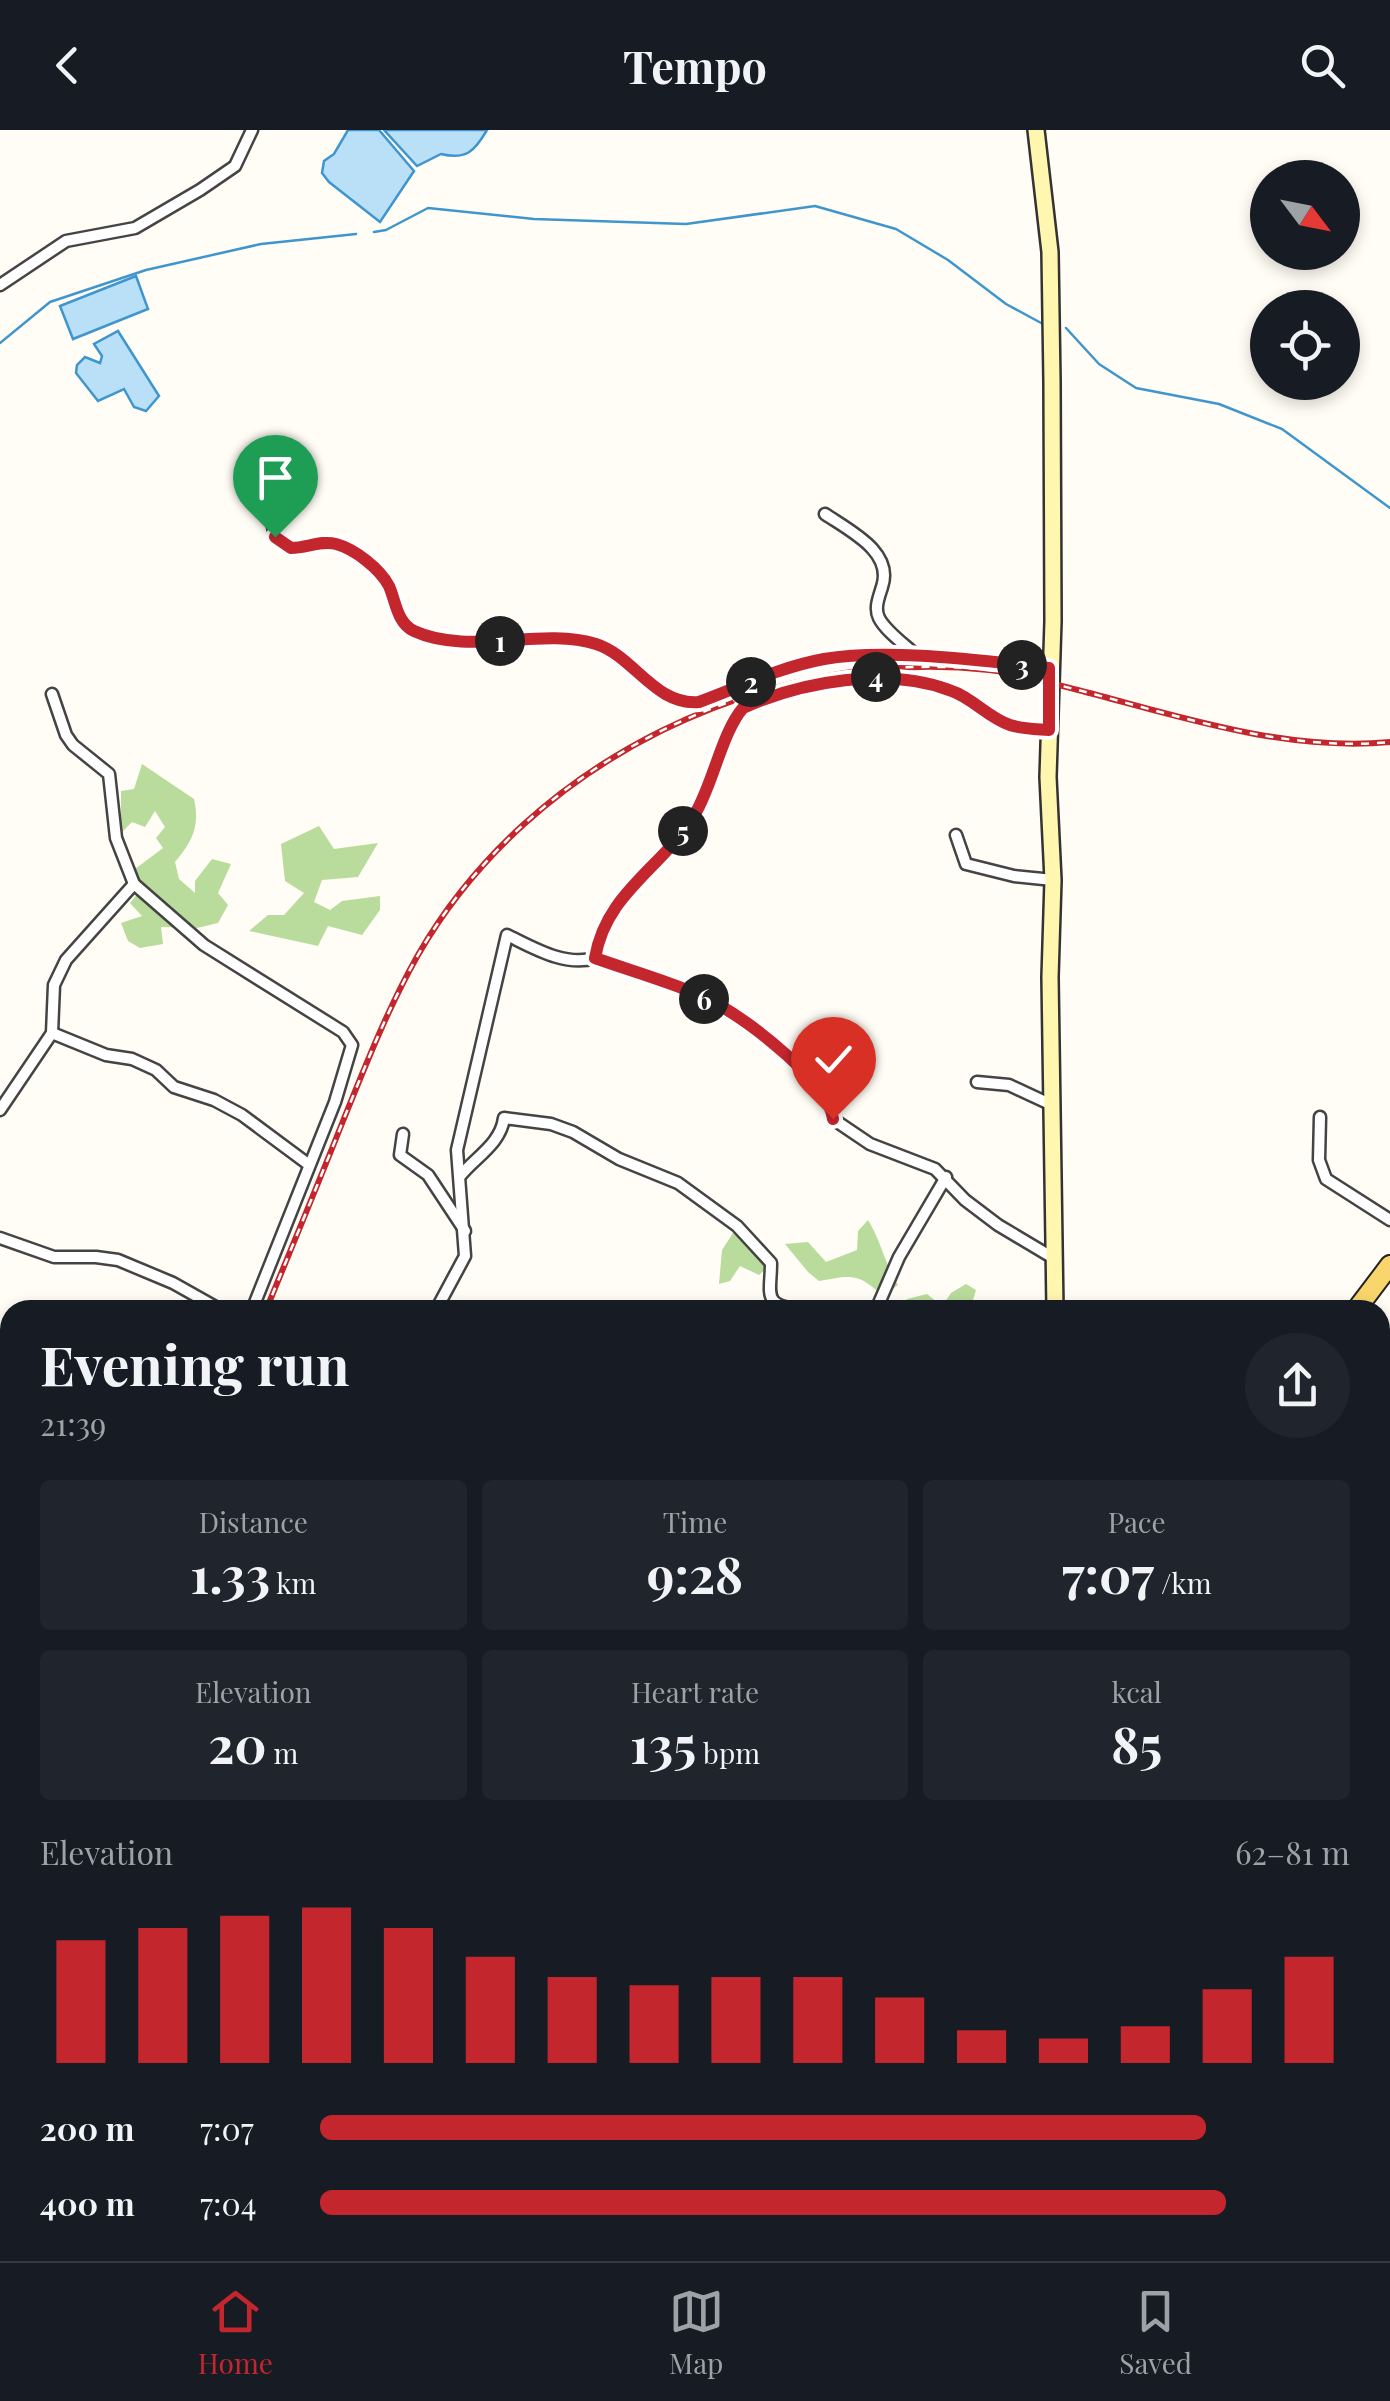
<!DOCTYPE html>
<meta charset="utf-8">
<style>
:root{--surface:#171b24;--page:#20242c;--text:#f1f3f6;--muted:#9ea1a6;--line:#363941;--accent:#c4262e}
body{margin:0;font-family:"Playfair Display",serif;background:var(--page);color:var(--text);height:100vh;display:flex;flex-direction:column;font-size:38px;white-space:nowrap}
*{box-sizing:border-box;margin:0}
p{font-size:32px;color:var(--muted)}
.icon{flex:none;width:55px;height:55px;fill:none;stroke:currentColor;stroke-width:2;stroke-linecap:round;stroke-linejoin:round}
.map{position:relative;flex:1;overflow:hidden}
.side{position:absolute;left:0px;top:1170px;width:1390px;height:962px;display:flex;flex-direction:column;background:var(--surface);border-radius:30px 30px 0 0;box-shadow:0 5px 15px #0003}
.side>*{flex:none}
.needle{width:65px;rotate:122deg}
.fabs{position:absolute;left:1250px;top:30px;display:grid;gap:20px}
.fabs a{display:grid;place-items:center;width:110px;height:110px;border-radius:50%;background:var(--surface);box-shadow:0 5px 15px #0003;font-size:50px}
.pin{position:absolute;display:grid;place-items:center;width:85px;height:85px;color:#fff;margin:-102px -42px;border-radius:50% 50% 50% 0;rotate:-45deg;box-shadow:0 0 10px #0007}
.pin .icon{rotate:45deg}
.km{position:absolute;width:50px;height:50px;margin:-25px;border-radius:50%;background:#222;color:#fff;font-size:28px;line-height:50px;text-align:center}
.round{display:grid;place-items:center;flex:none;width:105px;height:105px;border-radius:52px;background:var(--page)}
.overview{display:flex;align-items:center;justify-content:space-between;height:170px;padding:0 40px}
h1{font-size:55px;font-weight:700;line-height:75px}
.metrics{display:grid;grid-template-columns:repeat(3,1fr);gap:15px;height:170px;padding:10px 40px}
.metrics div{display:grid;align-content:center;border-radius:10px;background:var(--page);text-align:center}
.metrics b{font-size:50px;font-weight:700}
.metrics small{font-size:28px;font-weight:400}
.metrics p{font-size:28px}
.chart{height:280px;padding:20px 40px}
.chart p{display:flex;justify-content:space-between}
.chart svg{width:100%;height:180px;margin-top:10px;stroke:var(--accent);stroke-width:6}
ul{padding:0 40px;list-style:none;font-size:32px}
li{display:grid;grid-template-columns:160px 120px 1fr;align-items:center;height:75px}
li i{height:25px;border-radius:12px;background:var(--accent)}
header{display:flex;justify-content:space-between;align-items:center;height:130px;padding:0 40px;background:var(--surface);font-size:45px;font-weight:700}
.menu{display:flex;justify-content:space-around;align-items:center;height:140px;border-top:2px solid var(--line);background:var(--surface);font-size:28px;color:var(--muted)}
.menu a{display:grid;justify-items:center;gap:5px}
.menu .active{color:var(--accent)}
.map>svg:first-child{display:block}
</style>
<header><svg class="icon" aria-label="back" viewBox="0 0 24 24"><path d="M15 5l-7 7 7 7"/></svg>Tempo<svg class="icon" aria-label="search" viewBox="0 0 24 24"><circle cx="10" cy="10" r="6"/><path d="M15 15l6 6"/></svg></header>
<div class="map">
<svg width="1390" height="2131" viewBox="0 0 1390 2131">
<rect width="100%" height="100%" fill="#fffdf5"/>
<g fill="#b9dc9c">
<path d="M 142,634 L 194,669 C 200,695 193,711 175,732 L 179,749 L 195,763 L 195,751 L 212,729 L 231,734 L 218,763 L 228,775 L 218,793 L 197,798 L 161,797 L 163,814 L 140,818 L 128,811 L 121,793 L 142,786 L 130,773 L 140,761 L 135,739 L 163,718 L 156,708 L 165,697 L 155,681 L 145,697 L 132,692 L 121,703 L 121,661 L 134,659 Z"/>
<polygon points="319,696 334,719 378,713 358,747 322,750 314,772 330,780 342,771 380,766 380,780 362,805 328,796 318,816 249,801 268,785 284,785 304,763 285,751 281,714"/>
<path d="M 868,1090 C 881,1111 885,1134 898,1155 L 883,1166 C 858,1143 852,1145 819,1151 L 808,1142 L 785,1114 L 808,1112 L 826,1132 L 857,1120 L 858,1101 Z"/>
<polygon points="735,1100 760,1122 767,1138 759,1145 740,1136 730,1151 719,1154 722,1120"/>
<polygon points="966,1154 976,1160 970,1180 902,1180 907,1169 927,1164 942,1176 951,1163"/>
</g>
<g fill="#b9e0f7" stroke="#3f96cf" stroke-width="2.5">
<polygon points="348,0 379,0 414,41 380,92 329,52 322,43 324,31 334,24"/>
<path d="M 384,0 L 487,0 C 474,22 466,30 441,24 L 417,36 Z"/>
<polygon points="136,146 148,179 73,209 60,176"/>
<polygon points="118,201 159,266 146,281 134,277 124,259 98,271 76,243 77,235 85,227 100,233 102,226 94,214"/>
</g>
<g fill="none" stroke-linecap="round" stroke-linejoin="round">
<g stroke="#3f96cf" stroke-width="2.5">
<polyline points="374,102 386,100 428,78 534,89 686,94 815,76 896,99 948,130 1006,174 1043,194"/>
<polyline points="1066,198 1099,234 1136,258 1219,274 1282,299 1390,378"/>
<polyline points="0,213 50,172 146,140 261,114 356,104"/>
</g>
<defs>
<g id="minor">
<polyline points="0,155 66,111 135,98 200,60 235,36 252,0"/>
<path d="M 290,344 L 271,386 L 275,407 L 291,418 C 307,418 321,410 336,414 C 353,418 375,435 385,450 C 396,466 395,492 414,501 C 469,526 541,497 596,514 C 634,526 655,576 699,572 C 740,557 780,537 824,529 C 889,518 983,531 1049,538"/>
<path d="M 825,384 C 850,401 894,422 882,457 C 879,467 874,478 879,488 C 886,502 907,516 918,527"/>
<polyline points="52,564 66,605 73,615 109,644 116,708 134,754"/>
<polyline points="956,705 966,734 1014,746 1053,750"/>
<path d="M 595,828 C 631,842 688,857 719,875 C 752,894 828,952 833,989 L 870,1014 L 935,1039 L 965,1070 L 998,1095 L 1055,1129"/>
<polyline points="52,903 106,925 132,929 156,940 174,957 214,970 242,985 308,1034"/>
<polyline points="977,952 1009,955 1052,975"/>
<polyline points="0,980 52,903 54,855 66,830 134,754 204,815 343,902 352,915 335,972 252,1180"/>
<polyline points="1320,987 1319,1030 1326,1049 1390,1090"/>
<polyline points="403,1004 400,1025 428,1045 465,1101"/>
<path d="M 461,1045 C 476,1027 501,1013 504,988 L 551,994 L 573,1002 L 619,1029 L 678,1053 L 737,1096 L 771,1133 C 771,1164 761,1176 802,1180"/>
<polyline points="0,1108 54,1127 96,1127 118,1130 173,1153 221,1180"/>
<path d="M 436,1180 L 465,1126 L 457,1020 L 507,805 C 534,818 565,837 595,828 C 608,759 662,740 695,684 C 713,655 723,602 743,579 C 802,552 887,537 949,560 C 972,568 988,588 1010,595 C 1022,599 1036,599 1049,600"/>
<polyline points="876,1180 899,1127 946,1047"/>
<polyline points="1380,1299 1390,1300"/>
<polyline points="0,1736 10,1736"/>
<polyline points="126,2131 127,2122"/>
<polyline points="423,2131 425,2122"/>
<polyline points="600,2131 601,2122"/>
<polyline points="766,2131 767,2122"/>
<polyline points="1250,2131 1251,2122"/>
</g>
<polyline id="tertiary" points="0,1588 10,1587"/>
<polyline id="secondary" points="1036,0 1050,122 1052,251 1053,491 1048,647 1053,750 1050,847 1055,1180"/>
<g id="primary">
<polyline points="1356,1180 1390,1135"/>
<polyline points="944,2131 945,2122"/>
</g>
</defs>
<use href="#minor" stroke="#444" stroke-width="15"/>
<use href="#tertiary" stroke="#444" stroke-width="19"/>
<use href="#secondary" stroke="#333" stroke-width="20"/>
<use href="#primary" stroke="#222" stroke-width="22"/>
<use href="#minor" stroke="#fff" stroke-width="10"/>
<use href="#tertiary" stroke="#fff" stroke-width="14"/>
<use href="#secondary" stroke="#fff6b0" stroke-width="15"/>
<use href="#primary" stroke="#f9d66b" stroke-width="18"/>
<defs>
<g id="rail">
<path d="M 266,1180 C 292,1117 318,1054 343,991 C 366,934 388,878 418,825 C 530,630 767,516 989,540 C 1019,543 1049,553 1078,560 C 1179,586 1284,622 1390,612"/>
<polyline points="136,2131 137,2122"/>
</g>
</defs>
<use href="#rail" stroke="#c4262e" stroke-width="6"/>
<use href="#rail" stroke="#fff" stroke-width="2.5" stroke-dasharray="8" stroke-linecap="butt"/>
</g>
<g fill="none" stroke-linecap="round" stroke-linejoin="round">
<defs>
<path id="route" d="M 275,407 L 291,418 C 307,418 321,410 336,414 C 355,419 380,439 389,456 C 396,472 397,493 414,501 C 468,526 541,497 596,514 C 634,526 655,576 699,572 C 740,557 780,537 824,529 C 889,518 983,531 1049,538 L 1049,600 C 1036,599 1022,599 1010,595 C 988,588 972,567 949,560 C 886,537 803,551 743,578 C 722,602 713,654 695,684 C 663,738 606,762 595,828 C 631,841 688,857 719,875 C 752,894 828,951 833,989"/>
</defs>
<use href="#route" stroke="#fff" stroke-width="20"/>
<use href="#route" stroke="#c4262e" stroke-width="12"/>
</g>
</svg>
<div class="fabs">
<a><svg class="needle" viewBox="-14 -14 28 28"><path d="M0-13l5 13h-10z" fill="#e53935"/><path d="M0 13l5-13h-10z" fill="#9ea1a6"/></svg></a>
<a><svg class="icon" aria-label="locate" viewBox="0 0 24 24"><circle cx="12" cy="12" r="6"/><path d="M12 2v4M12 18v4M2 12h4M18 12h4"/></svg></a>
</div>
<div class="pin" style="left:275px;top:407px;background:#1e9e55"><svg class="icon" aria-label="arrive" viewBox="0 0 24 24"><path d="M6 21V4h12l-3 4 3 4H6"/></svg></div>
<div class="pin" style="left:833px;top:989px;background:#d93025"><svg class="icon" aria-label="check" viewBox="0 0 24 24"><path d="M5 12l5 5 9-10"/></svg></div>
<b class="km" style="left:500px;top:511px">1</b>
<b class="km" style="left:751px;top:552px">2</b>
<b class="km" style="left:1022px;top:535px">3</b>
<b class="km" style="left:876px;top:547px">4</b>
<b class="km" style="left:683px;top:701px">5</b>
<b class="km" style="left:704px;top:869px">6</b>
<section class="side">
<div class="overview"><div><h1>Evening run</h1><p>21:39</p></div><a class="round"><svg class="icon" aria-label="share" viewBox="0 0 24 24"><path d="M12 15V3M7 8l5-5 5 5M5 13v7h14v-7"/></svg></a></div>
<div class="metrics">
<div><p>Distance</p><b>1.33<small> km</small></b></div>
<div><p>Time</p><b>9:28</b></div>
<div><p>Pace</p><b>7:07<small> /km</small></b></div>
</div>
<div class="metrics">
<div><p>Elevation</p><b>20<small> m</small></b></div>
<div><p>Heart rate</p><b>135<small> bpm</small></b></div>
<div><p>kcal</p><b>85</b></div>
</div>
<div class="chart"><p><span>Elevation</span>62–81 m</p>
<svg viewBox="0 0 160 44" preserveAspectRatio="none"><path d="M5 44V14M15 44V11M25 44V8M35 44V6M45 44V11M55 44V18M65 44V23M75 44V25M85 44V23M95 44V23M105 44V28M115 44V36M125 44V38M135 44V35M145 44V26M155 44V18"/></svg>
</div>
<ul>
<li><b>200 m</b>7:07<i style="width:86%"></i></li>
<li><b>400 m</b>7:04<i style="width:88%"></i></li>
</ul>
</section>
</div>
<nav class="menu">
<a class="active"><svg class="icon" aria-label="home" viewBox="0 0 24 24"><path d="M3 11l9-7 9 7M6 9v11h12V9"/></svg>Home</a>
<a><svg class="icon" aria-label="map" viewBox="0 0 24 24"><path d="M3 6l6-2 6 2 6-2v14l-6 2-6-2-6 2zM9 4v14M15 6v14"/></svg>Map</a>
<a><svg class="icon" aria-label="saved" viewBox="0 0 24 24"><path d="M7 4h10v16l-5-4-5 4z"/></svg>Saved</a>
</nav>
